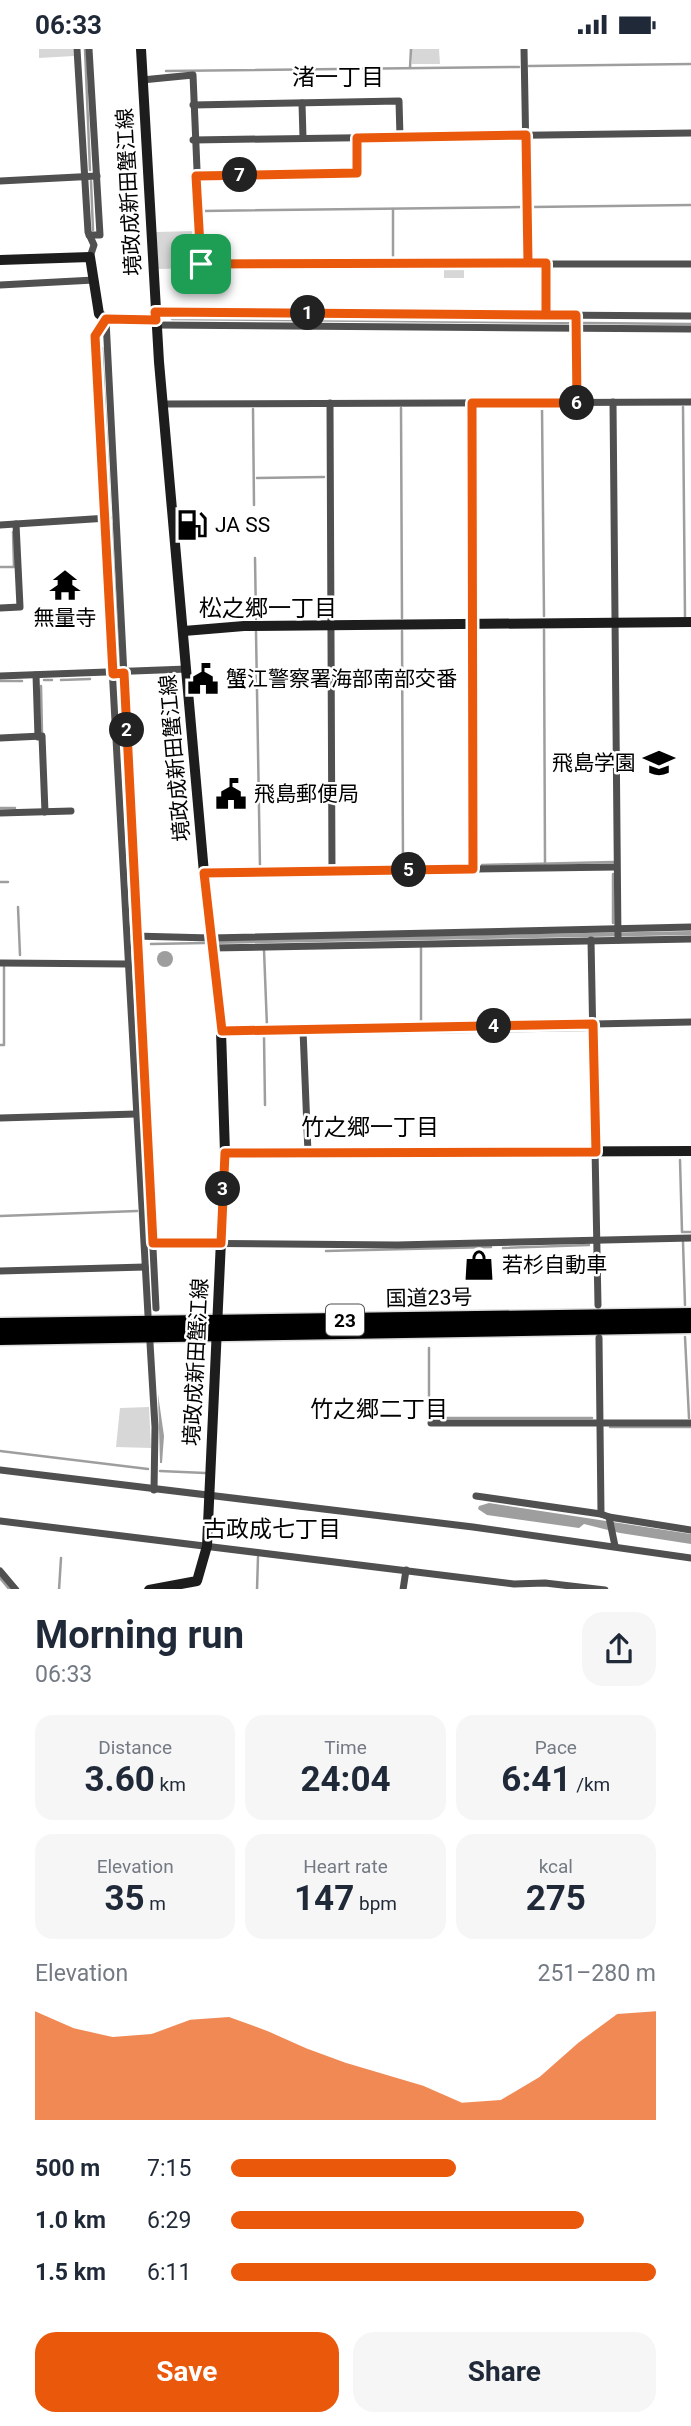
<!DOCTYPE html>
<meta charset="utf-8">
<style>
:root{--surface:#fff;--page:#f6f6f7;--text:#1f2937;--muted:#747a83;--accent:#ea580c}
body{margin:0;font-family:Roboto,"Noto Sans JP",sans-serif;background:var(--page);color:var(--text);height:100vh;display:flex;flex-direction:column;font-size:26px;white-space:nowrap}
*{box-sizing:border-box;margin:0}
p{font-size:23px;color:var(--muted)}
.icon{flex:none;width:38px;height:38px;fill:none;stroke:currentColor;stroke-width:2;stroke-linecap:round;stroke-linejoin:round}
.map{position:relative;height:1540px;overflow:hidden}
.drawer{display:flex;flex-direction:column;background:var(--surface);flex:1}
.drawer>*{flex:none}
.pin{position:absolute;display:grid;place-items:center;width:60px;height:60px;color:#fff;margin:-30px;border-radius:14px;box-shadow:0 4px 10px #0006}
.km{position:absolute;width:35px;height:35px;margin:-18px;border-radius:50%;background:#222;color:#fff;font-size:19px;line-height:35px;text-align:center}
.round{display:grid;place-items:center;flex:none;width:74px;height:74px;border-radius:21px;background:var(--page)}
.summary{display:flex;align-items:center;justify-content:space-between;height:119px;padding:0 35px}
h1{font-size:38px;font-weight:700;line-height:52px}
.stats{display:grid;grid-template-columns:repeat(3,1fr);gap:10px;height:119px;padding:7px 35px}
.stats div{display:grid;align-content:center;border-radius:18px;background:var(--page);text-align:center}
.stats b{font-size:35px;font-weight:700}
.stats small{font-size:19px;font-weight:400}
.stats p{font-size:19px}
.chart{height:196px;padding:14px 35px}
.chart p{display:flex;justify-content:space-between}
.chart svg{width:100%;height:126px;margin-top:7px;fill:var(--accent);opacity:.7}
.button{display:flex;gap:14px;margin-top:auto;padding:14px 35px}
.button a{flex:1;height:80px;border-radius:21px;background:var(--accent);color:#fff;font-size:28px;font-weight:700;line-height:80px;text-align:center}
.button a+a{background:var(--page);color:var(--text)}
ul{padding:0 35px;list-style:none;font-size:23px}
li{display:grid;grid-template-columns:112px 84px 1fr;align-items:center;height:52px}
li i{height:18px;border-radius:9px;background:var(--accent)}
.status{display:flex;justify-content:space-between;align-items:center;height:49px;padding:0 35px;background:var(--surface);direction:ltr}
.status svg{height:19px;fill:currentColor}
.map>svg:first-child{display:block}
</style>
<div class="status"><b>06:33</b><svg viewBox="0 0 49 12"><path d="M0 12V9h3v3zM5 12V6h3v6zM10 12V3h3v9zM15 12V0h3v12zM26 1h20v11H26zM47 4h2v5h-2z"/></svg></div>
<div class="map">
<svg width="691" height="1541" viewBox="0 0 691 1541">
<rect width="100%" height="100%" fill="#fff"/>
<g fill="#d7d7d7">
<polygon points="39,0 73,0 74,7 39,9"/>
<polygon points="412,0 439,0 440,15 412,15"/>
<polygon points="195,182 198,219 158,220 156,183"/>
<rect x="444" y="218" width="20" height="11"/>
<polygon points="149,1358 151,1399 116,1398 120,1359"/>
</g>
<g fill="#9e9e9e">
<polygon points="691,882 691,886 218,895 218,891"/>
<circle cx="165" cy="910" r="8"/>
<polygon points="158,1345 164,1387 162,1414 160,1414"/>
<polygon points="489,1454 691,1485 691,1495 620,1484 584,1475 579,1479 487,1466 478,1460 479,1457"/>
</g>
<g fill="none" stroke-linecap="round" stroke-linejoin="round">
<g stroke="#9e9e9e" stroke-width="2.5">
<polyline points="85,0 90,121"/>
<polyline points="529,17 691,15"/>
<polyline points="410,19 411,0"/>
<polyline points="166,22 519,18"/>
<polyline points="91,132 93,181"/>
<polyline points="532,158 691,156"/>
<polyline points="393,160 393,209"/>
<polyline points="202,162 522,158"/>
<polyline points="172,270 691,275"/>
<polyline points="102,299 110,462"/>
<polyline points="542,358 544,567"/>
<polyline points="683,358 685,568"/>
<polyline points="401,359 402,569"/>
<polyline points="253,360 254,456"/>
<polyline points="257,429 324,428"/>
<polyline points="111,474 119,617"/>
<polyline points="255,509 256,570"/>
<polyline points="0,518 14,518 13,483"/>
<polyline points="544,581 545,815"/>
<polyline points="402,582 403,817"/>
<polyline points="256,583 260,819 323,818"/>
<polyline points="44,631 52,631"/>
<polyline points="61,631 90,630"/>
<polyline points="0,632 22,632"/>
<polyline points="120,632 133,877"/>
<polyline points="41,637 42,684"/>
<polyline points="0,759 15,759"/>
<polyline points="447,816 466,816"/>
<polyline points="482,816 613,813"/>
<polyline points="338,818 439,816"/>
<polyline points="613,825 613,874"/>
<polyline points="0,833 8,833"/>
<polyline points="18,858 20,906"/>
<polyline points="151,895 205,894"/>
<polyline points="421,899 421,974"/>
<polyline points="264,901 267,978"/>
<polyline points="135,918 136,895"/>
<polyline points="136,932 145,1110"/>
<polyline points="398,984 586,981"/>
<polyline points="264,987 265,1056"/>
<polyline points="0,996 4,996 4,918"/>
<polyline points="680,1111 682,1183 691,1183"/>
<polyline points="0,1167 137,1162"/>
<polyline points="683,1193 685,1256"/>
<polyline points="503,1199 589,1196"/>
<polyline points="326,1202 491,1198"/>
<polyline points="685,1288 689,1369"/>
<polyline points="429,1299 429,1347"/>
<polyline points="431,1369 592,1369"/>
<polyline points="610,1378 691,1378"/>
<polyline points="0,1402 148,1420"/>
<polyline points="160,1422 205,1424"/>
<polyline points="0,1529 10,1541"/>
<polyline points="59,1541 61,1509"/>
<polyline points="257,1541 258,1508"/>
</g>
<defs>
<g id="highway">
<polyline points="0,1276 691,1266"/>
<polyline points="0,1289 691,1277"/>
</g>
</defs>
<use href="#highway" stroke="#dbdbdb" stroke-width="17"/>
<g stroke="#505050" stroke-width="7">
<polyline points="77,0 88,183 94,196 90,208"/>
<polyline points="524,0 528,214"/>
<polyline points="142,31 193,26 201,215 691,215"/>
<polyline points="302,54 303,89"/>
<polyline points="193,56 399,52 400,88"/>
<polyline points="193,91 691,84"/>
<polyline points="196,127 357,124 357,89"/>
<polyline points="0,132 97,127"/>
<polyline points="89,186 100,186 89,0"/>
<polyline points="546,214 546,266"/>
<polyline points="0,236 94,231"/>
<polyline points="155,263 691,267"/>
<polyline points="576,266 577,354"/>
<polyline points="106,270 95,287 94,294 148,1266"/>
<polyline points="106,271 156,1259"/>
<polyline points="156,276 691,280"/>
<polyline points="613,353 618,891"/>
<polyline points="330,354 332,822"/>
<polyline points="472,354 473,820"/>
<polyline points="163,355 691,353"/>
<polyline points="0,476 108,469"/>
<polyline points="0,559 20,558 16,475"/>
<polyline points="36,626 38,688"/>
<polyline points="0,627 187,620"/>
<polyline points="0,689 42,687 45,763"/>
<polyline points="0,764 71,762"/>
<polyline points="204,824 616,818"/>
<polyline points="134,887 211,889 691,878"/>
<polyline points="591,891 598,1256"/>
<polyline points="212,899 691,890"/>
<polyline points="0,914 128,915"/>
<polyline points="221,982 303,981"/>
<polyline points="0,1069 136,1065"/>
<polyline points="308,1104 303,981 691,973"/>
<polyline points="153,1194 397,1196 691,1189"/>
<polyline points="0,1222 145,1218"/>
<polyline points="599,1289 601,1465 609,1468 615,1497"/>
<polyline points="150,1294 155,1378 154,1441"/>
<polyline points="431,1374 691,1374"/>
<polyline points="0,1421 473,1478 691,1509"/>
<polyline points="476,1447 601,1465"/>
<polyline points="609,1468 691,1481"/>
<polyline points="0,1472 514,1535 545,1534 605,1541"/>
<polyline points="0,1522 16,1541"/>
<polyline points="403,1541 406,1521"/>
</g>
<g stroke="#1d1d1d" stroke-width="10">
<polyline points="141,0 159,313 204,824 221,982 225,1104 207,1497 197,1532 149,1541"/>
<polyline points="0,211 90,208 99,265 106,270 156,271"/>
<polyline points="184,582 244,577 691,573"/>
<polyline points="225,1104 691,1102"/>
</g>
<use href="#highway" stroke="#000" stroke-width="14"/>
</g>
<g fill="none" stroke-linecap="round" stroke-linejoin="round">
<defs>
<polyline id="route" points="201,215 546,214 546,266 155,263 156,271 106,270 95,287 113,625 124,624 153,1194 221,1194 225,1104 596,1103 593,975 222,982 204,824 473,820 472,354 577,354 576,266 546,266 546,214 528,214 526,86 357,89 357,124 196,127 201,215"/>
</defs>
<use href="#route" stroke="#fff" stroke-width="14"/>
<use href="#route" stroke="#ea580c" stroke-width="9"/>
</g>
<defs>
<symbol id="fuel-bare" viewBox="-9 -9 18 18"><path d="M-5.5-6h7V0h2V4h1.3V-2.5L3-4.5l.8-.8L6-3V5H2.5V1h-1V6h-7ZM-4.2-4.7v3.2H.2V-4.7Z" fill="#000" stroke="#fff" stroke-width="2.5" paint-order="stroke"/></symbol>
<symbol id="temple-bare" viewBox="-9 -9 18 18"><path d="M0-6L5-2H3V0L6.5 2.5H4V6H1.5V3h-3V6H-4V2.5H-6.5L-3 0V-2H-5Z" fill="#000" stroke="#fff" stroke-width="2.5" paint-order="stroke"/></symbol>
<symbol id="civic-bare" viewBox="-9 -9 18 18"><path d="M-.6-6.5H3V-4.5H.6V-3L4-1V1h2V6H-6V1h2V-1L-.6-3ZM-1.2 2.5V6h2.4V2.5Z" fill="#000" stroke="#fff" stroke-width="2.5" paint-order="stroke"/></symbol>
<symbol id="school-bare" viewBox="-9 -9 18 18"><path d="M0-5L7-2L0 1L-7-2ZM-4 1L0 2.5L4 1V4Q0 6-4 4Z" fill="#000" stroke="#fff" stroke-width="2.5" paint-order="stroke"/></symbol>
<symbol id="shop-bare" viewBox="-9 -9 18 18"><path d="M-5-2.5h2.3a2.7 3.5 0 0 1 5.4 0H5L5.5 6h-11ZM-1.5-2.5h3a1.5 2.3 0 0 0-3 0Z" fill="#000" stroke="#fff" stroke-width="2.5" paint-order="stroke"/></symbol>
</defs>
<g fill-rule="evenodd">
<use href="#fuel-bare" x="170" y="454" width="44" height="44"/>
<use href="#temple-bare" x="43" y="514" width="44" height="44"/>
<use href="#civic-bare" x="181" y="608" width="44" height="44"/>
<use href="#school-bare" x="637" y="692" width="44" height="44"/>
<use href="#civic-bare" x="209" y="723" width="44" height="44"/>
<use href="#shop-bare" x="457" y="1194" width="44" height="44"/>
</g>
<g text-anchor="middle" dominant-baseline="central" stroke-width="5" stroke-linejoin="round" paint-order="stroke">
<rect fill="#fff" stroke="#4c4c4c" stroke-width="2" x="326" y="1255.5" width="38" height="31" rx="5"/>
<g font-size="19" font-weight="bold" fill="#000">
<text x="345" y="1271">23</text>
</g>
<g font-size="21" fill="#000" stroke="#fff">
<text transform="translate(129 143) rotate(-93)">境政成新田蟹江線</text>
<text transform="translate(175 709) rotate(-95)">境政成新田蟹江線</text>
<text transform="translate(429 1249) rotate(-1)">国道23号</text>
<text transform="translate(196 1313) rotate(-87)">境政成新田蟹江線</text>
</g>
<g font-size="21" fill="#000" stroke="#fff" text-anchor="start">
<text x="215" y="476">JA SS</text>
<text x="65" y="569" text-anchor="middle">無量寺</text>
<text x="226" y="630">蟹江警察署海部南部交番</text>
<text x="636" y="714" text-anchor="end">飛島学園</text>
<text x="254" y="745">飛島郵便局</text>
<text x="502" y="1216">若杉自動車</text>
</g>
<g font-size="23" fill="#000" stroke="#fff">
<text x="338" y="28">渚一丁目</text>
<text x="268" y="559">松之郷一丁目</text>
<text x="370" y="1078">竹之郷一丁目</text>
<text x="379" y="1360">竹之郷二丁目</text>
<text x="272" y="1480">古政成七丁目</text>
</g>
</g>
</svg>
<div class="pin" style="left:201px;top:215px;background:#1e9e55"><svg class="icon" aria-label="arrive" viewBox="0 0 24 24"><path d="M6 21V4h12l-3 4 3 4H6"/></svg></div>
<b class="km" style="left:308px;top:264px">1</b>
<b class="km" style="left:127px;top:681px">2</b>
<b class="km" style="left:223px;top:1140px">3</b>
<b class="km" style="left:494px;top:977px">4</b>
<b class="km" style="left:409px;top:821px">5</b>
<b class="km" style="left:577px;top:354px">6</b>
<b class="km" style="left:240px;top:126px">7</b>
</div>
<section class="drawer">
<div class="summary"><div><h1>Morning run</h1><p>06:33</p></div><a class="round"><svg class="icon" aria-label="share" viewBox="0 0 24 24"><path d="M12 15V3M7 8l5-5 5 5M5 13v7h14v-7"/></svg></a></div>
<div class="stats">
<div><p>Distance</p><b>3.60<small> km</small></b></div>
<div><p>Time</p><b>24:04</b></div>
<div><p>Pace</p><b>6:41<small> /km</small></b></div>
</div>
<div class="stats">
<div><p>Elevation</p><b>35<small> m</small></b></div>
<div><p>Heart rate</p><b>147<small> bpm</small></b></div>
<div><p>kcal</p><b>275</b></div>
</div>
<div class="chart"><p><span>Elevation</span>251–280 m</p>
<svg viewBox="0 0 160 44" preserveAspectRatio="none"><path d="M0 44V6L10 12L20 15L30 14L40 9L50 8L60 13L70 19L80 24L90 28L100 32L110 38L120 37L130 29L140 17L150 7L160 6V44z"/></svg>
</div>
<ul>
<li><b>500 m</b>7:15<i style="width:53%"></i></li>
<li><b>1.0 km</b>6:29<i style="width:83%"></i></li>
<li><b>1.5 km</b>6:11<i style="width:100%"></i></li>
</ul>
<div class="button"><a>Save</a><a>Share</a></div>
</section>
